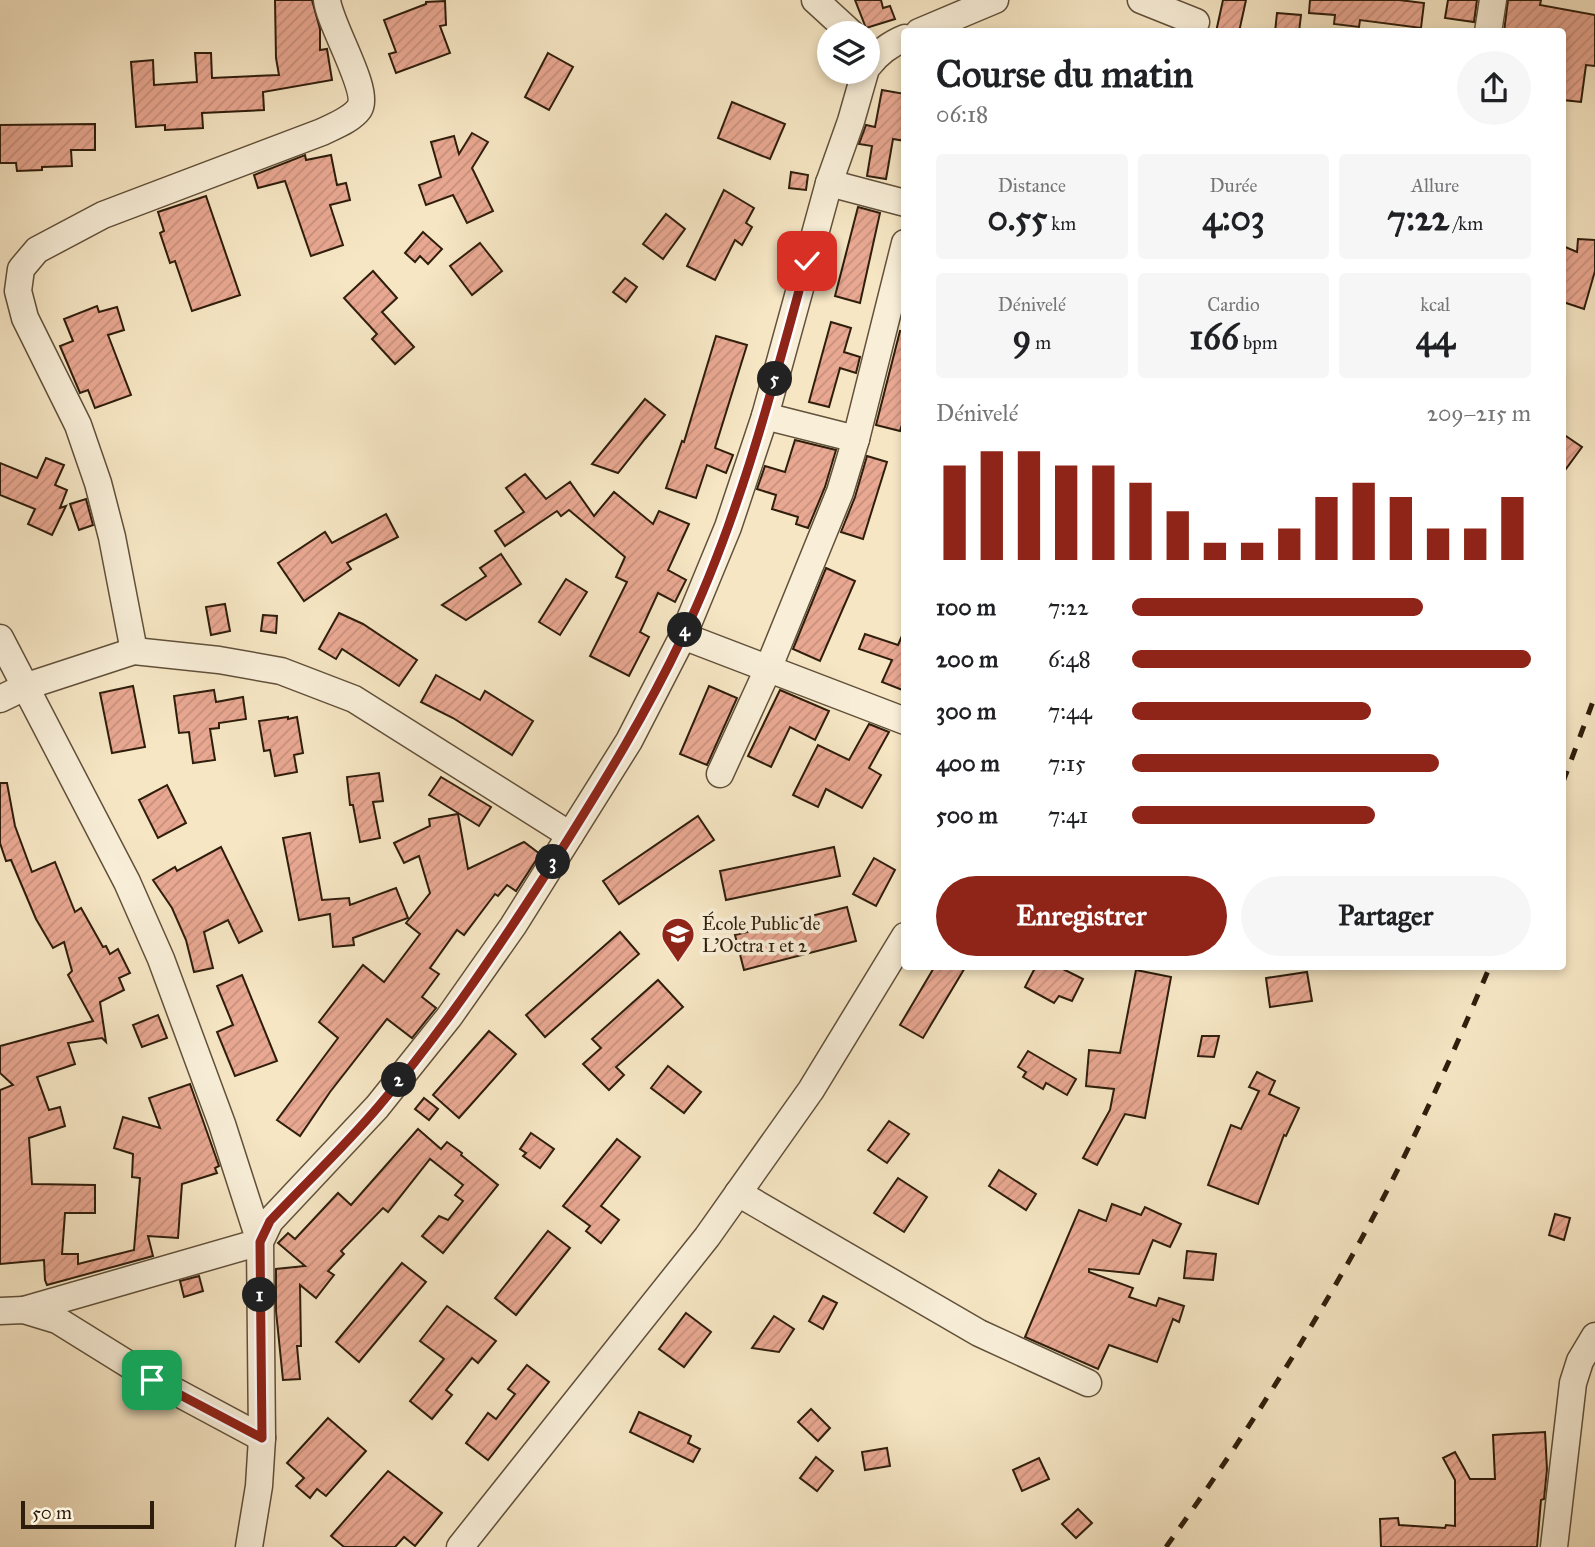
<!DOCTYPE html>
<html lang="fr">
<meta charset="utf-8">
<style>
:root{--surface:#fff;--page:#f6f6f6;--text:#202124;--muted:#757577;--accent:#8f2418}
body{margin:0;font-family:"IM FELL Great Primer",serif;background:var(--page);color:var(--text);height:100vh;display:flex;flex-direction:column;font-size:26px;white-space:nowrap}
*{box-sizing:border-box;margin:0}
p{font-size:23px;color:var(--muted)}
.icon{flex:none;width:38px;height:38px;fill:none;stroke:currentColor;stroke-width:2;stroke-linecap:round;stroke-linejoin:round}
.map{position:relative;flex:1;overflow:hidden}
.details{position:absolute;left:901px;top:28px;width:665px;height:942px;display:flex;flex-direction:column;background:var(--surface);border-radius:7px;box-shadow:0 4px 10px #0003}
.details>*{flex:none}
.fabs{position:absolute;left:817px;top:21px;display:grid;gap:14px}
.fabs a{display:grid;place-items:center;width:63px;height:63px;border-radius:50%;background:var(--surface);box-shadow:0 4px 10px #0003;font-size:35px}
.scale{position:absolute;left:21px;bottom:18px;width:133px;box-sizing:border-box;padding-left:7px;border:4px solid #2f1e0c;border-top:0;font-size:19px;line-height:24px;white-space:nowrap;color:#2f1e0c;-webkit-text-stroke:5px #f9efd9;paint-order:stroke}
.pin{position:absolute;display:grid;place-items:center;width:60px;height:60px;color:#fff;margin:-30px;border-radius:14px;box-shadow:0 4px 10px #0006}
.km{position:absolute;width:35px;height:35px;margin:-18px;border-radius:50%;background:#222;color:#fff;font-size:19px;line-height:35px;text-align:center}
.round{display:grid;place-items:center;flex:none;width:74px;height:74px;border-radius:37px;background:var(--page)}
.head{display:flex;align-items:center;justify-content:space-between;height:119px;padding:0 35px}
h1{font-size:38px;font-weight:700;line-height:52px}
.figures{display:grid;grid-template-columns:repeat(3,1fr);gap:10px;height:119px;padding:7px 35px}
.figures div{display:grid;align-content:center;border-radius:7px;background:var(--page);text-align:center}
.figures b{font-size:35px;font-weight:700}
.figures small{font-size:19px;font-weight:400}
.figures p{font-size:19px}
.chart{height:196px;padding:14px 35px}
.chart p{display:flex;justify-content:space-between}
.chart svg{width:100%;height:126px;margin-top:7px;stroke:var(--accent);stroke-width:6}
.action{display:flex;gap:14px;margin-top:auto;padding:14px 35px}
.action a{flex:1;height:80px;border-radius:42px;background:var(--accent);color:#fff;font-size:28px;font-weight:700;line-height:80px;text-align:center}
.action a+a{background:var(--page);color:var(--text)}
ul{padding:0 35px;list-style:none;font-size:23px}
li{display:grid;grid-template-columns:112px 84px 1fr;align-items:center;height:52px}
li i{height:18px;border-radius:9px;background:var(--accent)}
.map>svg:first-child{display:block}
</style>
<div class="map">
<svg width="1595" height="1547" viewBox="0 0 1595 1547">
<defs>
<pattern id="building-hatch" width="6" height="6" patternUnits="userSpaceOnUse" patternTransform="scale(1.75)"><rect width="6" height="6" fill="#e9a892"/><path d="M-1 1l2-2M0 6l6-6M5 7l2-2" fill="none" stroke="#c8907d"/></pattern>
</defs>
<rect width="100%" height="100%" fill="#f6e6c4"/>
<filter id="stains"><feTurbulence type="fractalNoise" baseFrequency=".00286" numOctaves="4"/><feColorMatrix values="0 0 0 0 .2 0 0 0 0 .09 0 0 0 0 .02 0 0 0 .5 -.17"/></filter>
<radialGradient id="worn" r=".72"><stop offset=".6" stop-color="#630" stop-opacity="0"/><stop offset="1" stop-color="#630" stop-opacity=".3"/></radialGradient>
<g fill="url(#building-hatch)" stroke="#2f1e0c" stroke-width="2">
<polygon points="275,0 312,0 320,29 320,50 327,49 332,80 263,92 264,110 202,113 203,128 165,130 165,125 136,127 131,62 153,60 154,85 197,82 195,53 211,53 212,78 279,75 276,58"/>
<polygon points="855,0 881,0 883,8 890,6 895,19 866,28"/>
<polygon points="1223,0 1246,0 1239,32 1216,32"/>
<polygon points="1310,0 1399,0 1424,3 1421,28 1360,20 1359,27 1334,24 1335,15 1309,13"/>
<polygon points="1448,0 1477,0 1474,22 1445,18"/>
<polygon points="1508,0 1541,0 1540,5 1595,15 1595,66 1586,65 1581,102 1563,100 1563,32 1504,32"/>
<polygon points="445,1 446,25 440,26 450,53 396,73 389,54 396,52 384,20 426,4 426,2"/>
<polygon points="1277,13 1301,15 1299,32 1275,32"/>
<polygon points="548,53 573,67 549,110 525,97"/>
<polygon points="882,90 905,94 905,141 893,139 886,179 867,176 872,146 859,144 866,125 875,127"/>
<polygon points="732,102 785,124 770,159 718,138"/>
<polygon points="95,124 95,150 71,150 72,166 42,167 42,170 17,171 16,163 0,163 0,125"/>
<polygon points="472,133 488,142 472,168 493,211 467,223 453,195 426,205 419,185 441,177 431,142 454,136 459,154"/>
<polygon points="305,155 306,160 331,155 337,185 346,183 350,200 330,205 343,245 311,256 285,181 258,188 254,175"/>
<polygon points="791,172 808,175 806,190 789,188"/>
<polygon points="724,190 754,208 746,223 752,227 742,245 735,240 715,280 687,266"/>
<polygon points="206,196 240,295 192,311 175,261 170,263 160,233 164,231 158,212"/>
<polygon points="858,207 880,213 860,303 835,296"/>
<polygon points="666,214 685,229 663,259 643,244"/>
<polygon points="423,232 442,249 428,264 420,256 415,262 405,253"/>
<polygon points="1578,239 1595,240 1595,271 1584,309 1563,302 1563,246 1577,252"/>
<polygon points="480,243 502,271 472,295 450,266"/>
<polygon points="373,271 397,298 382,312 414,347 395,364 372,339 377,334 344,298"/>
<polygon points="625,278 637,287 626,302 613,292"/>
<polygon points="97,306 99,312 117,307 124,330 108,335 131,395 95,408 88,390 80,393 60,346 73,341 64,319"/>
<polygon points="831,322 851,328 844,352 860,357 856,373 840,368 829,407 809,402"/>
<polygon points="900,331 905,332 905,415 900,431 876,425"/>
<polygon points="716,336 747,345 715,448 733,455 726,473 707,465 696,498 666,488 682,441 684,442"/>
<polygon points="645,399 665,415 645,439 618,473 592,464"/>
<polygon points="1563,434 1582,447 1563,473"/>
<polygon points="795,440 836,450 825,487 808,528 796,524 798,517 772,509 776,495 757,489 765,466 785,472"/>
<polygon points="867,456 887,462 863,539 841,532 855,497"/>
<polygon points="46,458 64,465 55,485 67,490 60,508 66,506 52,535 28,524 35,509 0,495 0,463 37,478"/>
<polygon points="525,474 546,499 570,482 594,516 614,492 653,524 659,511 689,524 668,570 686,580 675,602 658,593 640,632 649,637 629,676 590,656 627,582 616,577 625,557 569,510 561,516 557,511 505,546 495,531 524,512 506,488"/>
<polygon points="86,499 93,525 79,530 70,504"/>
<polygon points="386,514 398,537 347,563 351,569 304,601 278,563 325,532 332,543"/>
<polygon points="501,554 521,584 466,620 442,605 486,576 480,568"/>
<polygon points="826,568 855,581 820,661 793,649"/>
<polygon points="566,579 587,592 560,635 539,622"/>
<polygon points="225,604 230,631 211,635 206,607"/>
<polygon points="339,613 363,624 417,660 399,686 342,649 336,659 319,649"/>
<polygon points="263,615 277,616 276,633 261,631"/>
<polygon points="905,629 905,691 882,682 892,660 859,649 865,634 898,645"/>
<polygon points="436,675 480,700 485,691 533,721 512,755 453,718 421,702"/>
<polygon points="133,686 145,747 112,753 100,693"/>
<polygon points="709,686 737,698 707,765 680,754"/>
<polygon points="214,690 216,702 243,697 246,719 219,723 219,728 210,729 215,760 193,763 189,732 179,733 174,696"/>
<polygon points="780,690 829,711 815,740 790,727 771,767 748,756"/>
<polygon points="288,717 288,719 297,717 303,753 294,755 297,772 275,776 270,750 264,751 259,721"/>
<polygon points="869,724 889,732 869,768 881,775 862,808 826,789 818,807 793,795 818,745 849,760"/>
<polygon points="379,773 383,801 373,802 380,838 360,842 353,805 350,805 347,777"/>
<polygon points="441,777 491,807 479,826 429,795"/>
<polygon points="0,783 7,783 15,826 32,872 55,862 75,912 81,908 103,947 106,946 110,954 118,949 130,973 119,978 124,990 100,1002 106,1042 102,1038 68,1043 75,1064 37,1077 49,1110 60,1107 65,1126 29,1138 32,1184 95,1185 95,1213 65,1213 62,1254 78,1254 78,1264 134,1250 140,1178 132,1177 133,1154 114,1148 123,1117 160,1128 149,1098 190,1084 219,1166 215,1168 217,1173 182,1184 178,1238 148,1236 153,1256 47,1285 45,1280 44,1260 0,1264 0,1090 13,1085 0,1073 0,1046 93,1021 68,975 72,971 64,942 53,948 36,919 11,860 6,861 0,843"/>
<polygon points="167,785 186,823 158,838 139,800"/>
<polygon points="458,814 468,869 524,842 540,854 516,891 507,885 498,896 495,894 464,935 457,930 430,968 439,974 422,997 436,1008 412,1038 387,1019 330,1092 300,1136 277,1120 338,1038 319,1022 363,965 384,982 420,934 406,923 430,893 419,856 404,863 394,843 430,826 429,819"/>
<polygon points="698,816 714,840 619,904 603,881"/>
<polygon points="310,833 322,900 349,898 350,905 396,888 408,918 353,938 354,945 333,947 330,914 299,920 283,838"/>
<polygon points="221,847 262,931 239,943 228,920 204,932 213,968 194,972 186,940 172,908 153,880 175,867 177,871"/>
<polygon points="834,847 840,876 726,900 720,871"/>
<polygon points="874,858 895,870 876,906 853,894"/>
<polygon points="847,907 856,941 744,970 735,935"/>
<polygon points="620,932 639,954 545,1037 526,1015"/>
<polygon points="935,966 966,966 923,1038 900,1025"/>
<polygon points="1036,966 1057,966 1083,979 1072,1001 1059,996 1054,1003 1025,987"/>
<polygon points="1136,970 1171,977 1145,1118 1125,1114 1097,1165 1083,1158 1110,1110 1114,1089 1086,1086 1089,1050 1120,1053"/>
<polygon points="1307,972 1312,1001 1270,1007 1266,978"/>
<polygon points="242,975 277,1061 235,1076 217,1032 233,1025 217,986"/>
<polygon points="658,980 683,1007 616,1067 624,1075 609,1090 583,1064 601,1048 592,1039"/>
<polygon points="158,1015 167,1038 142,1047 133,1025"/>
<polygon points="489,1031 516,1054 459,1118 433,1095"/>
<polygon points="1202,1036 1219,1036 1214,1057 1198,1056"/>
<polygon points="1028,1051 1076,1079 1067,1095 1046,1083 1043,1089 1023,1077 1026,1072 1018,1067"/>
<polygon points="668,1066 701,1092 684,1113 651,1088"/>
<polygon points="1257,1072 1275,1081 1269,1094 1299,1108 1286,1136 1284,1135 1258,1204 1208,1185 1231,1125 1241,1129 1259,1091 1249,1087"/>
<polygon points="424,1098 438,1109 429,1120 415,1109"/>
<polygon points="889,1121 909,1134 887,1163 868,1150"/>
<polygon points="418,1129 441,1149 447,1142 462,1153 461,1155 498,1185 443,1253 422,1236 439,1216 448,1220 463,1201 455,1195 463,1185 430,1159 388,1212 383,1208 341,1251 344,1254 328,1271 334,1275 316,1298 300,1285 301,1346 297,1346 300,1379 283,1380 276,1311 276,1269 305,1266 278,1243 288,1233 295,1239 338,1193 351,1205"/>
<polygon points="531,1133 554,1149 540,1168 523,1156 526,1153 520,1149"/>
<polygon points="617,1139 640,1157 601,1206 619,1220 601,1243 586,1231 590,1226 563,1206"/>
<polygon points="999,1170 1036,1194 1026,1210 989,1186"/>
<polygon points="898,1178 927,1197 904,1232 874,1213"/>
<polygon points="1112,1204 1141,1215 1145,1207 1181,1224 1170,1247 1153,1240 1139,1274 1089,1269 1089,1272 1133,1288 1129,1297 1156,1306 1159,1298 1184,1306 1179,1322 1173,1319 1157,1362 1109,1345 1098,1369 1025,1337 1079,1210 1106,1221"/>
<polygon points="1555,1214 1570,1218 1564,1240 1549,1235"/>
<polygon points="548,1231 570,1248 516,1315 495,1298"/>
<polygon points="1187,1251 1216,1254 1213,1280 1184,1278"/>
<polygon points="402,1263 426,1282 359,1362 336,1342"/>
<polygon points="199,1276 203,1291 184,1297 180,1281"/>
<polygon points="823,1296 837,1303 823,1329 809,1321"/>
<polygon points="447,1306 496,1341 478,1363 472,1358 446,1390 452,1395 432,1419 410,1401 444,1359 420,1341"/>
<polygon points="686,1313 711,1332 684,1367 659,1349"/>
<polygon points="774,1316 794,1329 779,1352 752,1348"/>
<polygon points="527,1365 549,1382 488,1460 466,1443 488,1413 496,1419 515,1394 508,1389"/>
<polygon points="811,1409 830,1428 818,1441 798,1422"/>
<polygon points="639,1412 691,1436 688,1443 700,1449 693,1462 630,1432"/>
<polygon points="328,1418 366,1451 326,1496 317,1489 310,1498 296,1486 304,1478 287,1463"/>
<polygon points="1545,1432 1547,1469 1544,1499 1541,1500 1537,1547 1381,1547 1380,1519 1398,1518 1399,1525 1445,1528 1446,1525 1455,1526 1455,1480 1443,1458 1455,1452 1470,1479 1495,1479 1493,1435"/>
<polygon points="887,1448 890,1466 865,1470 862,1452"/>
<polygon points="816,1457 833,1471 817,1491 800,1478"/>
<polygon points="1039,1458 1049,1479 1022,1491 1013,1470"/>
<polygon points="388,1471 442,1513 415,1546 404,1537 395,1547 344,1547 331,1536"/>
<polygon points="1078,1509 1092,1523 1076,1538 1062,1524"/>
</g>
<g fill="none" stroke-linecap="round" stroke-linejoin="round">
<defs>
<g id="minor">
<polyline points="815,0 851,33"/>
<polyline points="1141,0 1196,22"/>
<polyline points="919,32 995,0"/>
<polyline points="1488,32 1493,0"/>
<path d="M 868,66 C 878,53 890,44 905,38"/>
<polyline points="829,183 905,203"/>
<polyline points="765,416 856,439"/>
<polyline points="683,636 905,721"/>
<polyline points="0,638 127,882 161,959 222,1124 260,1242 24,1310"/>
<path d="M 134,651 L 112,537 L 98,483 L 78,425 L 25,318 L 18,291 L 21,269 L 37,250 L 103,215 L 322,132 C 334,126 351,120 359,109 C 371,91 330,26 327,0"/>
<polyline points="0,699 27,686 134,651 219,660 281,671 354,699 570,835"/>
<polyline points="720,774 768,669 840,492 856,439 905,243"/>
<polyline points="738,1193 979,1333 1088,1383"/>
<polyline points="0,1311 24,1310 57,1320 152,1379 262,1438"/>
<polyline points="249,1547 259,1486 262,1438 260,1242 270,1221 377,1107 449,1017 513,926 629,741 683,636 728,527 765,416 829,183 851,121 865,72"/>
<polyline points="460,1547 707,1237 811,1090 905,936"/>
<polyline points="1554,1547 1573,1383 1580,1361 1595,1336"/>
</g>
</defs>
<use href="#minor" stroke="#61503a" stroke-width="29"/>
<use href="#minor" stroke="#f9efd9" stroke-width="26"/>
<g stroke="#2f1e0c" stroke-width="5" stroke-dasharray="12 12" stroke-linecap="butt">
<polyline points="1563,782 1595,696"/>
<path d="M 1166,1547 C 1237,1448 1304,1343 1363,1236 C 1410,1150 1452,1057 1490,966"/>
</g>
</g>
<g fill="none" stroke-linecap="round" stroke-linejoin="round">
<defs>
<path id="route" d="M 152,1380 L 262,1438 L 260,1242 L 270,1221 C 306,1183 344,1147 378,1107 C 446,1027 504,940 560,852 C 604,782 647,712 682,638 C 739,519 773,387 807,261"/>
</defs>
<use href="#route" stroke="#fff" stroke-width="14"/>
<use href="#route" stroke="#8f2418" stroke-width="9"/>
</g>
<defs>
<symbol id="school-pin" viewBox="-11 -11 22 30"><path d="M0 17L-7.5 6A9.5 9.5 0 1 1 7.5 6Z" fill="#8f2418" stroke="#f9efd9"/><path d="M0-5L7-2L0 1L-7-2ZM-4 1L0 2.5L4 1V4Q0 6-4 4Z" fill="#fff"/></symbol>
</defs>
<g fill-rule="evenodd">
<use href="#school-pin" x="659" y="915" width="38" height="52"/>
</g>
<g text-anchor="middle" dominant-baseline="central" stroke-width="7" stroke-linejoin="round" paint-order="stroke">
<g font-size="19" fill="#2f1e0c" stroke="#f9efd9" text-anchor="start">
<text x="702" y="923">École Public de<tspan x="702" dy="22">L'Octra 1 et 2</tspan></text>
</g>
</g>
<rect width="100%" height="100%" filter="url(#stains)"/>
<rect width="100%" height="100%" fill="url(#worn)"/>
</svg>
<div class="fabs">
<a><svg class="icon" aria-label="layers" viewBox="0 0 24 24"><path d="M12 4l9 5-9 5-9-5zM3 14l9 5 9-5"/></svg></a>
</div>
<div class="scale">50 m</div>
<div class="pin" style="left:152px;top:1380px;background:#1e9e55"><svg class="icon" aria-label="arrive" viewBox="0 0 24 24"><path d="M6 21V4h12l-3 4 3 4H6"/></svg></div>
<div class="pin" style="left:807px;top:261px;background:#d93025"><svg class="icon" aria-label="check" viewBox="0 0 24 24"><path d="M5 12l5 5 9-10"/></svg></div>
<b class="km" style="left:260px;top:1295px">1</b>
<b class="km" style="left:399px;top:1080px">2</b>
<b class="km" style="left:553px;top:862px">3</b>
<b class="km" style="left:685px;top:630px">4</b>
<b class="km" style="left:775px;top:379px">5</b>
<section class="details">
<div class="head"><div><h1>Course du matin</h1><p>06:18</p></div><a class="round"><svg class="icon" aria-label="share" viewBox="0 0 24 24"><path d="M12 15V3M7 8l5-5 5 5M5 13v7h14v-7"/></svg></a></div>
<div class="figures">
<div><p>Distance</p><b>0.55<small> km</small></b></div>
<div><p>Durée</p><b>4:03</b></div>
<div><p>Allure</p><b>7:22<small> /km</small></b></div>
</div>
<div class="figures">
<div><p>Dénivelé</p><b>9<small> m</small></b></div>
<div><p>Cardio</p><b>166<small> bpm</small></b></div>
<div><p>kcal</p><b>44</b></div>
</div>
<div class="chart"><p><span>Dénivelé</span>209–215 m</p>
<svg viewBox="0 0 160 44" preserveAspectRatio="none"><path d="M5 44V11M15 44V6M25 44V6M35 44V11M45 44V11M55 44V17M65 44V27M75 44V38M85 44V38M95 44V33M105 44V22M115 44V17M125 44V22M135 44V33M145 44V33M155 44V22"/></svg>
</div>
<ul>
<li><b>100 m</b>7:22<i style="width:73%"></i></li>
<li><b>200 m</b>6:48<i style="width:100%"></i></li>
<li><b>300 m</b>7:44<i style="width:60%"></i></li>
<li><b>400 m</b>7:15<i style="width:77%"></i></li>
<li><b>500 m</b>7:41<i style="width:61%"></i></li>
</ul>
<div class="action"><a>Enregistrer</a><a>Partager</a></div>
</section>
</div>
